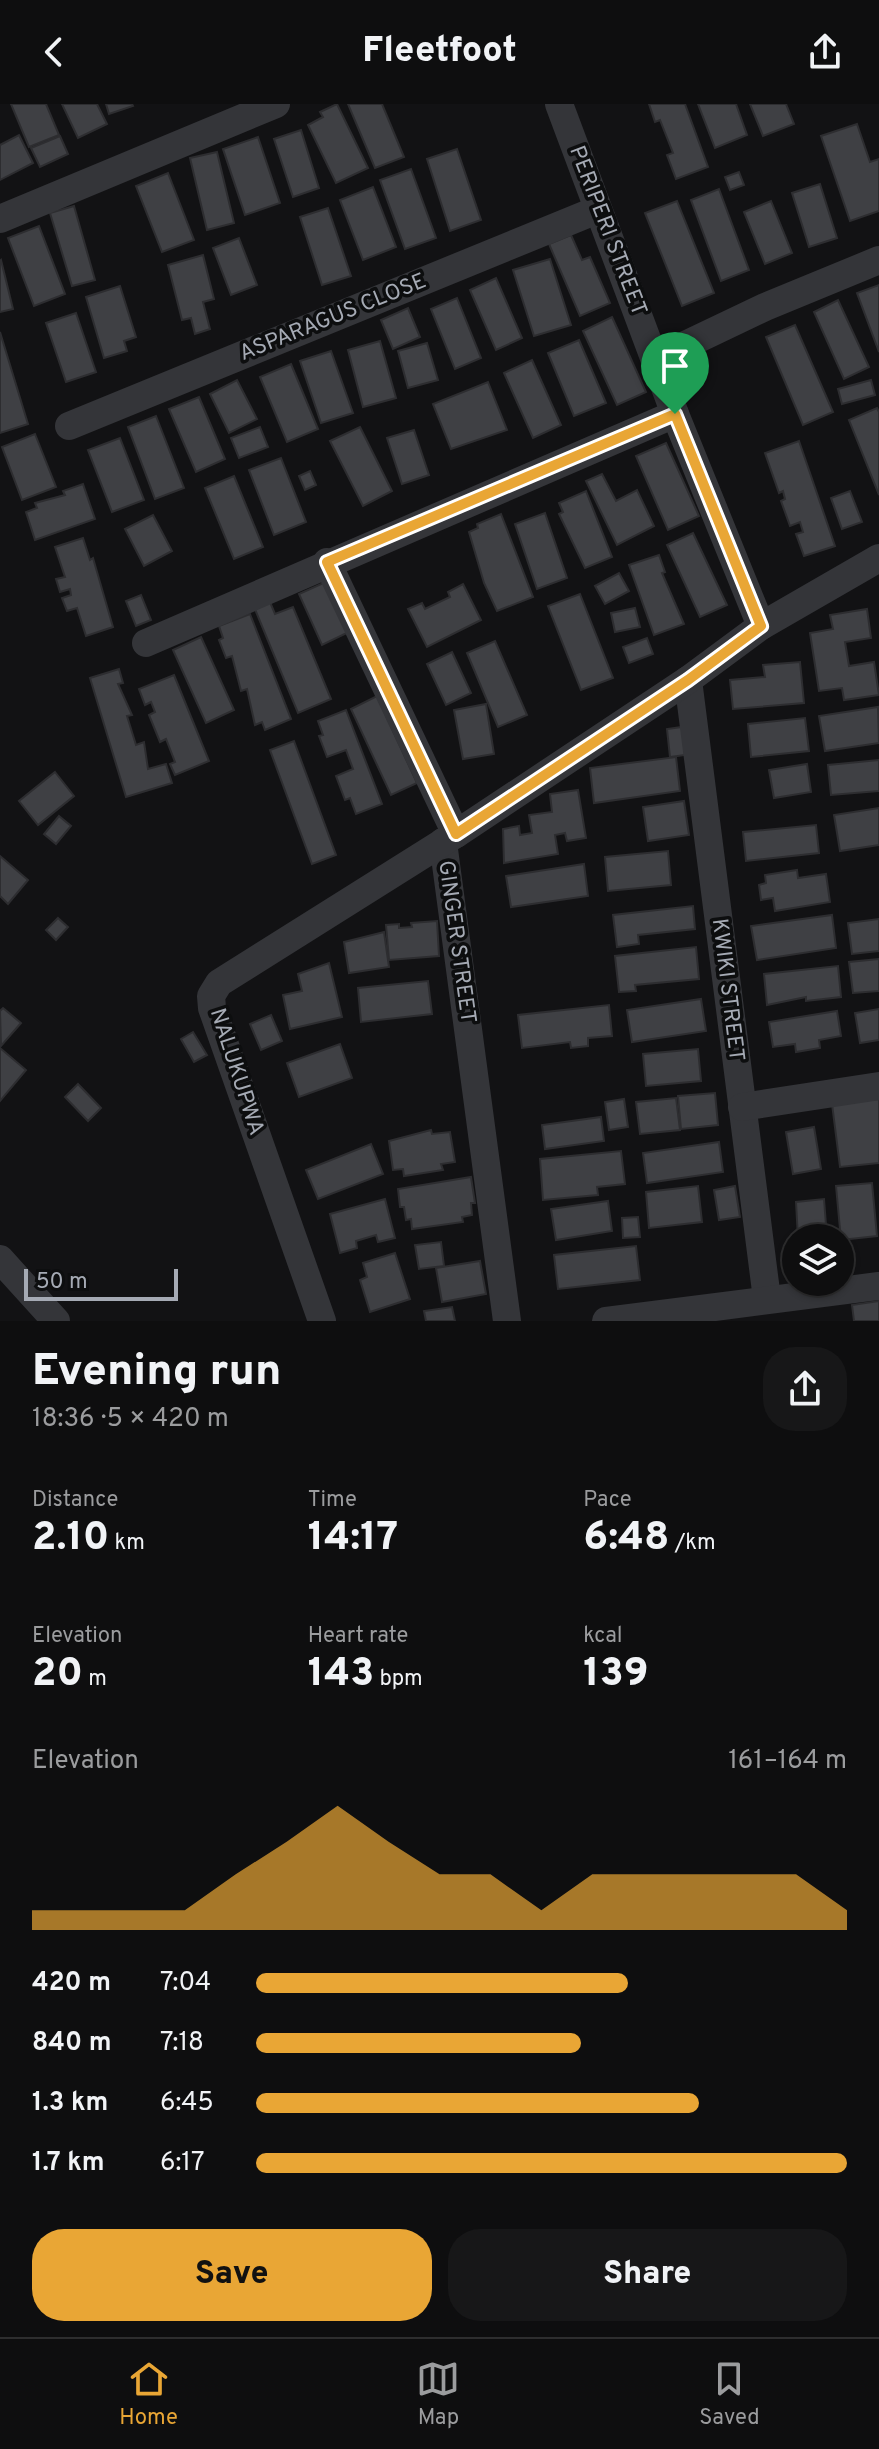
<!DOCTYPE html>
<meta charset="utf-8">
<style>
:root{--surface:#0e0e0f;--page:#171718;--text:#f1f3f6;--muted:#9b9c9e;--line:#2e2e2f;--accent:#e9a635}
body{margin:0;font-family:Overpass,sans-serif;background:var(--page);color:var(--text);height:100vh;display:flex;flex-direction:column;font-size:30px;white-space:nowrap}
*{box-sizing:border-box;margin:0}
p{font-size:26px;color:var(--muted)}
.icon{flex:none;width:44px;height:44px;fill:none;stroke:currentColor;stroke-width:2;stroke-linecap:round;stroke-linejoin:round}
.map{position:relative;height:1217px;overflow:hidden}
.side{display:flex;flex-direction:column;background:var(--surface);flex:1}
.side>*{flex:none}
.fabs{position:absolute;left:782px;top:1120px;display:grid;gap:16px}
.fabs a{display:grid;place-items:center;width:72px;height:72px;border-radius:50%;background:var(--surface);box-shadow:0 2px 6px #0004,0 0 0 2px var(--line);font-size:40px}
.scale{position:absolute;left:24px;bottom:20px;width:154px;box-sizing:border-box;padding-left:8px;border:4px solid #a5aab4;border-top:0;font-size:22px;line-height:28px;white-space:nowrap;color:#a5aab4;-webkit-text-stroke:6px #0d0e0f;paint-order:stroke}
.pin{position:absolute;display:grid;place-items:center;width:68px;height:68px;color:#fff;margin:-82px -34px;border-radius:50% 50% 50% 0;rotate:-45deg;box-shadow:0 0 8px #0007}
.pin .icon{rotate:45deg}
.round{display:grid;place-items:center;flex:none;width:84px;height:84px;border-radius:32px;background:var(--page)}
.head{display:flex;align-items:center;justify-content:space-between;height:136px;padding:0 32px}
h1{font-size:44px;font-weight:800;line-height:60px}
.stats{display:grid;grid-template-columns:repeat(3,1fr);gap:12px;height:136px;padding:8px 32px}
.stats div{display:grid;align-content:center}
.stats b{font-size:40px;font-weight:800}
.stats small{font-size:22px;font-weight:400}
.stats p{font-size:22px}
.chart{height:224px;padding:16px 32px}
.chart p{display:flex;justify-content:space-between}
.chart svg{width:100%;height:144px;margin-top:8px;fill:var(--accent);opacity:.7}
.cta{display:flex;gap:16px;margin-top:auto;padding:16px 32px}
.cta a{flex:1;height:92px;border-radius:32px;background:var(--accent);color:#111;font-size:32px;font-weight:800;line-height:92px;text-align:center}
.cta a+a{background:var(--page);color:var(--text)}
ul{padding:0 32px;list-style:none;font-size:26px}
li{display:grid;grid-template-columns:128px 96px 1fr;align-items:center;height:60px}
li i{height:20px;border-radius:10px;background:var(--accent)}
header{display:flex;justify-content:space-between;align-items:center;height:104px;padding:0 32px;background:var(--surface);font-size:36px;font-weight:800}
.tab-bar{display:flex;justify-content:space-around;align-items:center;height:112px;border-top:2px solid var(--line);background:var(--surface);font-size:22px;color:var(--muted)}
.tab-bar a{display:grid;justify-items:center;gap:4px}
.tab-bar .selected{color:var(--accent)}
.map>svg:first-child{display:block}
</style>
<header><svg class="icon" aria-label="back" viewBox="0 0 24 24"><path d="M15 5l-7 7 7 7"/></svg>Fleetfoot<svg class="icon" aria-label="share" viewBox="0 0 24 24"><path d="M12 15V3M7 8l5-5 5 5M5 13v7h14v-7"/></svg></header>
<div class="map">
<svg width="879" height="1217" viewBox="0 0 879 1217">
<rect width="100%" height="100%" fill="#121214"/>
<g fill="#3f4044" stroke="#2d2d30" stroke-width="2">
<polygon points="11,0 46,0 59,31 29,43"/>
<polygon points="62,0 97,0 107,20 78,34"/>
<polygon points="106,0 132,0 133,2 109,10"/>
<polygon points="337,0 368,64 336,79 308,21 323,13 320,8"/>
<polygon points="348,0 382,0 404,53 375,64"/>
<polygon points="649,0 685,0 708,63 676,75 667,51 673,49 660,16 655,18"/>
<polygon points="698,0 736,0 747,31 715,44"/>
<polygon points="750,0 786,0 794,20 763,32"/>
<polygon points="857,20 870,58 879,55 879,107 850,117 821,32"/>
<polygon points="301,26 319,84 293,93 274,35"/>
<polygon points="19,31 33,59 0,76 0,41"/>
<polygon points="60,32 68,50 40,63 31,44"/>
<polygon points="258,33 280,99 245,111 223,45"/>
<polygon points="457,45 481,116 450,127 427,55"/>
<polygon points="217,48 234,119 207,126 190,54"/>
<polygon points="411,65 436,134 405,145 380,76"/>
<polygon points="739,68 744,81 730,86 725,73"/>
<polygon points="168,69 194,136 162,148 136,82"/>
<polygon points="820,80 837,134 809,143 792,89"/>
<polygon points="373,83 396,143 363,156 340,96"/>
<polygon points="719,85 749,166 721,177 691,96"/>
<polygon points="677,97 714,189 682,202 645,109"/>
<polygon points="771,97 792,149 765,160 744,108"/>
<polygon points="74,102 95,176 72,182 50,109"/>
<polygon points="328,104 351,172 322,181 300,113"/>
<polygon points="39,122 65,190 34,202 8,134"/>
<polygon points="571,131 582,156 590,153 610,199 580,212 549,140"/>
<polygon points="239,134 257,181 231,191 213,144"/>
<polygon points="203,151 214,195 203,198 210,225 195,230 191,214 182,216 168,161"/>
<polygon points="550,155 571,221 534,232 513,166"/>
<polygon points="1,156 13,205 0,208 0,157"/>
<polygon points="496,174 522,234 496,246 470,186"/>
<polygon points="879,181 879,248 857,189"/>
<polygon points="120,182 136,233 124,237 127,247 104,254 86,193"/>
<polygon points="457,194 481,254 455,265 431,205"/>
<polygon points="838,196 869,263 844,275 814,208"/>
<polygon points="408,204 420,233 393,245 381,216"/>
<polygon points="76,209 96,268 66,278 46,219"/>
<polygon points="612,213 646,288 617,301 583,227"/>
<polygon points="795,221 833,308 803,321 766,233"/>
<polygon points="0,228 28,320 0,329"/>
<polygon points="579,236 606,299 574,312 548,249"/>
<polygon points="380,237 396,294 363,303 348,246"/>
<polygon points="427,239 438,276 408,284 398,247"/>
<polygon points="331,247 353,309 321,319 300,257"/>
<polygon points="532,256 561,321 533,334 504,269"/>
<polygon points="291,260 318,325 287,338 260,273"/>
<polygon points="237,276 257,315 229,329 210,290"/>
<polygon points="871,276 875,291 842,300 838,285"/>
<polygon points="488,278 507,326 451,345 433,300"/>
<polygon points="199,293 225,355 196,368 169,305"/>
<polygon points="877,304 879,308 879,391 849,316"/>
<polygon points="156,312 184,384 155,395 128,323"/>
<polygon points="260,323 268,343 239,354 231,334"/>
<polygon points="360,323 392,387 363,402 330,337"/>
<polygon points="414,326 429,371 402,380 387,334"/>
<polygon points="35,330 56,383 22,396 2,343"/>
<polygon points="120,334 144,396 112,408 88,346"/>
<polygon points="799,337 835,442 804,452 796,430 803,428 800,418 790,422 781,397 785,395 783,387 779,389 765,349"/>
<polygon points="666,339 699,412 668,426 636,352"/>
<polygon points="281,354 306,418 274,431 249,366"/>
<polygon points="310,367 316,381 305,386 299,372"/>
<polygon points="602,370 616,397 637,386 654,422 617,441 586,377"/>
<polygon points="234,372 263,443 234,455 205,384"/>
<polygon points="83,380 95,415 35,436 26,408 37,404 35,399 65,391 63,387"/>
<polygon points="586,387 612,453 585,464 559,410 563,408 559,399"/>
<polygon points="850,387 862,418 842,425 831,394"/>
<polygon points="545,409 567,474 537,485 515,420"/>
<polygon points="501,410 533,493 497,507 484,479 469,428 478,424 477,420"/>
<polygon points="153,411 172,447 144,462 125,425"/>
<polygon points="693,429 727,501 700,513 667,441"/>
<polygon points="83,434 90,456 93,454 113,523 86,532 77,504 67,507 62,494 71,491 70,485 60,488 56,475 65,473 55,443"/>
<polygon points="659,451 665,468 662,469 684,520 654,531 629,461"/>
<polygon points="619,469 629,487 605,500 595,482"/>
<polygon points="330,476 353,526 322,541 299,490"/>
<polygon points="463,480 481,516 427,543 408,505 422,499 425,505 450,493 448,488"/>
<polygon points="580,490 613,574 581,586 548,502"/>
<polygon points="141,491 151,516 136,522 126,497"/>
<polygon points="267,491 275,510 293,503 331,595 298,609 252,498"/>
<polygon points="635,504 640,523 615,528 611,509"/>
<polygon points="867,505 871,534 845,538 849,562 874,558 879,591 844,596 842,584 819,587 810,529 833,525 830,511"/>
<polygon points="250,510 291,615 265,626 262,618 255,621 247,585 241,587 232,552 226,554 219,536 223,534 219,522"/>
<polygon points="201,533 234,606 206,619 173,546"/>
<polygon points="647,534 653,550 629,559 623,543"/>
<polygon points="495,537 527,611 498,623 467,549"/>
<polygon points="452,548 471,589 446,601 427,560"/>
<polygon points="800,558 804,599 733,605 730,576 765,573 763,561"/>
<polygon points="119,565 123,579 118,580 132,611 127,612 136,641 144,638 148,665 166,660 172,679 126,693 90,574"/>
<polygon points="174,571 209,657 175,671 170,660 175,658 166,635 160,638 149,611 155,608 151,598 145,601 139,585"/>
<polygon points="377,592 417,679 391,691 351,605"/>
<polygon points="486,600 494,650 463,655 454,606"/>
<polygon points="878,603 879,639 825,647 819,612"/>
<polygon points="346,606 382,700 356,710 350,694 345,696 336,672 353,665 346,646 327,653 319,632 323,631 318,617"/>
<polygon points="805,614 809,647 751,653 748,620"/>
<polygon points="682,623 685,651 670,653 667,625"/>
<polygon points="294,637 336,751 312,760 270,646"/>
<polygon points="676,653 680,687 594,699 590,664"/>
<polygon points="879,656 879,687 831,691 828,661"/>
<polygon points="807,660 811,688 774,694 769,666"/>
<polygon points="55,668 74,692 38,721 19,697"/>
<polygon points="578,686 586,734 567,737 565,729 555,731 558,750 504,759 503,725 519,722 520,731 532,729 529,711 552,708 550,690"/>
<polygon points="684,697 689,731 648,737 643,703"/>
<polygon points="879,704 879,741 840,747 834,711"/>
<polygon points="59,712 71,722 56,740 44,730"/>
<polygon points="816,721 819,749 746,757 743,728"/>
<polygon points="668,747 671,781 608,787 605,753"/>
<polygon points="0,752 28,776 8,800 0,792"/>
<polygon points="584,760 588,792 511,803 506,772"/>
<polygon points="797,766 798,774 826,770 830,798 775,807 773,794 761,796 759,781 766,779 765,771"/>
<polygon points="693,802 695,825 638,831 639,840 617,843 613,811"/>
<polygon points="832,811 836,844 757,856 751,822"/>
<polygon points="58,814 68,823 56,836 46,826"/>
<polygon points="879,815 879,847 852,850 848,819"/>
<polygon points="437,817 439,852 389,856 386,821 399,820 399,824 412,823 411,819"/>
<polygon points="384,828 389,863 349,869 344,838"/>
<polygon points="696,843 699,875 635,881 636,887 619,888 615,852"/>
<polygon points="879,855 879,887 853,889 849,858"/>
<polygon points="329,859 342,913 290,925 283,891 302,887 298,870"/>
<polygon points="838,862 841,893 806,897 806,893 767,901 764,870"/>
<polygon points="428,877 432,910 361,918 358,884"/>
<polygon points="701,895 706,927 632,938 627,906"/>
<polygon points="609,901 612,932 588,934 588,942 571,944 570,938 522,944 518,911"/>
<polygon points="3,904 21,919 1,942 0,907"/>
<polygon points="879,905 879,936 860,939 855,909"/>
<polygon points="837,907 841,932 819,936 820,944 796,948 795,940 773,943 769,918"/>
<polygon points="271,911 282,937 261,946 250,920"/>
<polygon points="193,928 207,951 194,958 181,935"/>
<polygon points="340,940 352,974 299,993 287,959"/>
<polygon points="0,944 26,966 0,997"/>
<polygon points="698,945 701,977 646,982 643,950"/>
<polygon points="78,980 101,1004 88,1017 65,993"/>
<polygon points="715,989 718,1021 681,1025 678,992"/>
<polygon points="676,994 680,1026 640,1030 636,998"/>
<polygon points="624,995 628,1023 609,1026 605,998"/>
<polygon points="879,995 879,1059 840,1063 832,1000"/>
<polygon points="601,1013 604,1037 545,1045 542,1021"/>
<polygon points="814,1023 821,1065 793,1070 786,1028"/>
<polygon points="431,1026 432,1030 450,1028 455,1058 441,1060 443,1066 404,1072 403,1065 393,1066 389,1037"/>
<polygon points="719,1038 723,1068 647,1079 643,1049"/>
<polygon points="371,1040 383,1070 318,1095 306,1066"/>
<polygon points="621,1047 625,1080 597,1083 598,1091 543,1096 540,1055"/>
<polygon points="471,1073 475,1099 471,1099 472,1111 462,1113 463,1118 412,1125 411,1115 406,1116 404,1103 400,1103 398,1085"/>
<polygon points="872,1079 877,1132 841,1136 836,1082"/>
<polygon points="698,1082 702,1118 649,1124 646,1088"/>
<polygon points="735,1082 740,1113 719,1116 714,1086"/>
<polygon points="385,1095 395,1134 378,1138 376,1131 356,1137 357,1144 340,1149 330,1110"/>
<polygon points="824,1095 827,1134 798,1134 796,1098"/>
<polygon points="608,1097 612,1127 556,1136 551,1105"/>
<polygon points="638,1113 640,1133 623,1134 622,1114"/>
<polygon points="441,1138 444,1162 419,1165 415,1141"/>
<polygon points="636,1142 640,1176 558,1185 554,1151"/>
<polygon points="395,1149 410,1195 370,1208 360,1176 367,1173 363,1159"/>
<polygon points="480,1157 486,1190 442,1198 436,1164"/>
<polygon points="879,1197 879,1217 854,1217 852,1201"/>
<polygon points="452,1203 455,1217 426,1217 424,1207"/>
</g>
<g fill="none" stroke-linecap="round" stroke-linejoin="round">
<g stroke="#343539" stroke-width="28">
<polyline points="559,0 675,310 761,522"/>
<polyline points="0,115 276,0"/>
<polyline points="656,255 765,203 879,156"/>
<polyline points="69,322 597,106"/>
<polyline points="327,458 456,730"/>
<polyline points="146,539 675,310"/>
<polyline points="688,576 767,1195"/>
<polyline points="443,738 507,1217"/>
<polyline points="742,1003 879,982"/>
<polyline points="0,1155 56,1217"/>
<polyline points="322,1217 212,904 211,892 219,879 456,730 688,576 761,522 879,454"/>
<polyline points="606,1217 879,1182"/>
</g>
</g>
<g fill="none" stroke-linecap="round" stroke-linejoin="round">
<defs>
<polygon id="route" points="675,310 761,522 688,576 456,730 327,458"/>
</defs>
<use href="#route" stroke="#fff" stroke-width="16"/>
<use href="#route" stroke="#e9a635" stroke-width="10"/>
</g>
<g text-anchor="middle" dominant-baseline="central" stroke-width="7" stroke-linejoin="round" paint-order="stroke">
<g font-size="22" fill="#a5aab4" stroke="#0d0e0f">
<text transform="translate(607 127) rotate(69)">PERIPERI STREET</text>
<text transform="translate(333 214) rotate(-22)">ASPARAGUS CLOSE</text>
<text transform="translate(456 838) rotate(82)">GINGER STREET</text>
<text transform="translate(727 886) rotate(83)">KWIKI STREET</text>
<text transform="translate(236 968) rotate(72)">NALUKUPWA</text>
</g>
</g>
</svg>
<div class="fabs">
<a><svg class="icon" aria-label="layers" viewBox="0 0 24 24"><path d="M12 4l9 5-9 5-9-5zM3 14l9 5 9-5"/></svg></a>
</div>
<div class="scale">50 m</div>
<div class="pin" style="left:675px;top:310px;background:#1e9e55"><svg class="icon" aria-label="arrive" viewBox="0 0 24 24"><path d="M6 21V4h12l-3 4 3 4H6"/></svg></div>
</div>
<section class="side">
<div class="head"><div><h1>Evening run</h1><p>18:36 · 5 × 420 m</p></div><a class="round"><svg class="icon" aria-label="share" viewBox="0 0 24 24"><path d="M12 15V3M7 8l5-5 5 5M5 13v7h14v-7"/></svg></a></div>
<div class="stats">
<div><p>Distance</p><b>2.10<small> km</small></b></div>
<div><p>Time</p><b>14:17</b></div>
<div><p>Pace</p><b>6:48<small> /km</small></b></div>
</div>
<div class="stats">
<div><p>Elevation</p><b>20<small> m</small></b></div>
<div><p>Heart rate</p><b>143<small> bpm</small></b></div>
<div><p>kcal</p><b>139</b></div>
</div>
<div class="chart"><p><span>Elevation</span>161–164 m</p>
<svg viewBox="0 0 160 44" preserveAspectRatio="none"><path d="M0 44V38L10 38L20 38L30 38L40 27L50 17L60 6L70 17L80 27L90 27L100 38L110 27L120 27L130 27L140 27L150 27L160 38V44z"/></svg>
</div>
<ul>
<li><b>420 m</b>7:04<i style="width:63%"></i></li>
<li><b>840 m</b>7:18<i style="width:55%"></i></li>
<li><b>1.3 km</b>6:45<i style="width:75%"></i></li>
<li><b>1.7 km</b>6:17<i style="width:100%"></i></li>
</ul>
<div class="cta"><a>Save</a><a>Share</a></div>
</section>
<nav class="tab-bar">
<a class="selected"><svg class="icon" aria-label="home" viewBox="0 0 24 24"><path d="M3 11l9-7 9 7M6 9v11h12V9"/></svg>Home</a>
<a><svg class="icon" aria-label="map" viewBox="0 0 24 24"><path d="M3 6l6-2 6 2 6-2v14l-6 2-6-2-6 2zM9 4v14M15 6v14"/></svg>Map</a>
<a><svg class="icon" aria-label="saved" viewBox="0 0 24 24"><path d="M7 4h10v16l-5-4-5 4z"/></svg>Saved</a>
</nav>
